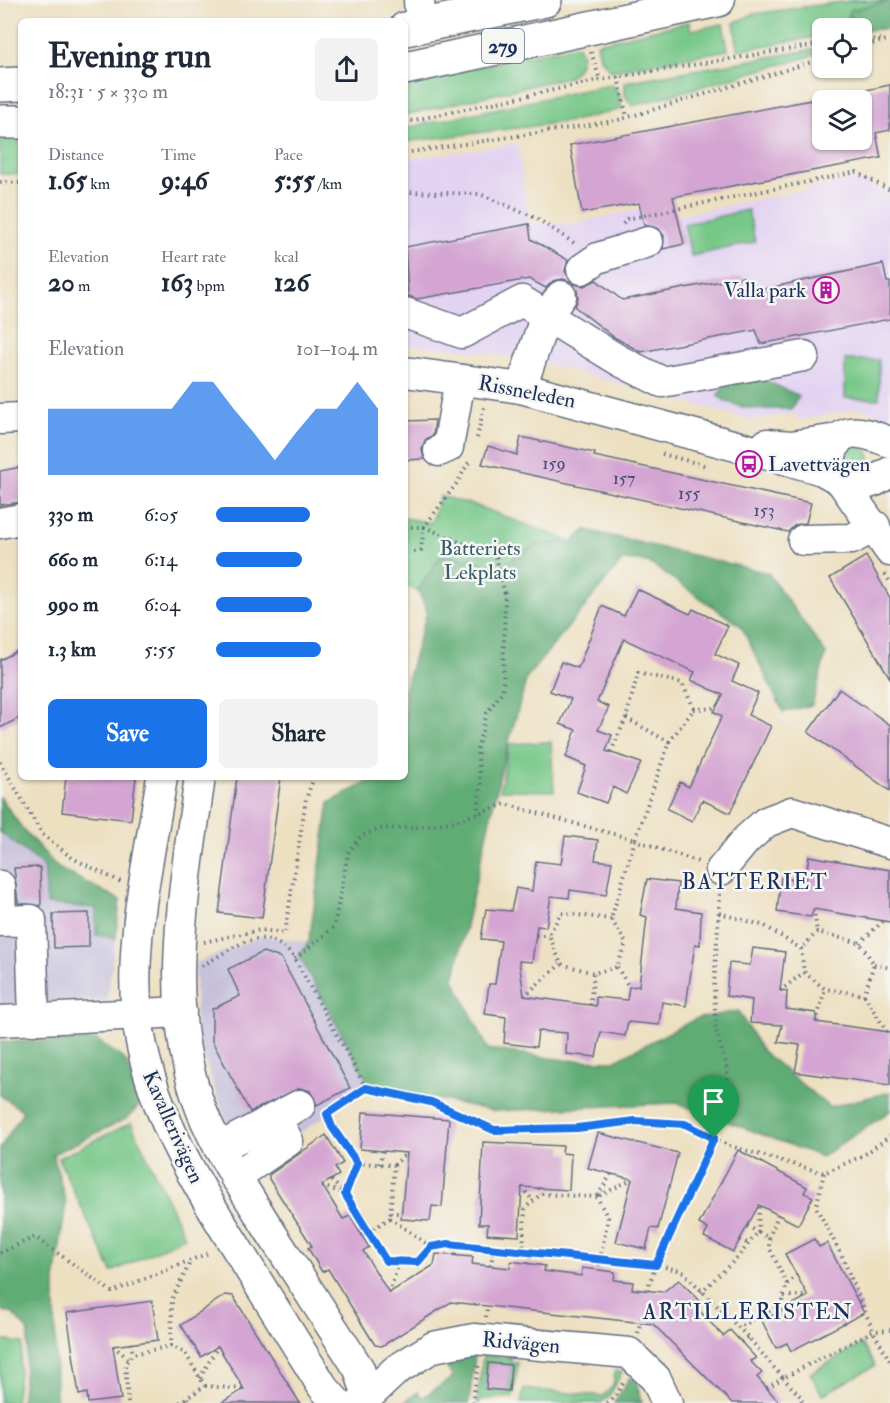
<!DOCTYPE html>
<meta charset="utf-8">
<style>
:root{--surface:#fff;--page:#f2f2f3;--text:#1f2937;--muted:#747a83;--accent:#1a73e8}
body{margin:0;font-family:"IM FELL Double Pica",serif;background:var(--page);color:var(--text);height:100vh;display:flex;flex-direction:column;font-size:22px;white-space:nowrap}
*{box-sizing:border-box;margin:0}
p{font-size:20px;color:var(--muted)}
.icon{flex:none;width:33px;height:33px;fill:none;stroke:currentColor;stroke-width:2;stroke-linecap:round;stroke-linejoin:round}
.map{position:relative;flex:1;overflow:hidden}
.panel{position:absolute;left:18px;top:18px;width:390px;height:762px;display:flex;flex-direction:column;background:var(--surface);border-radius:9px;box-shadow:0 2px 4px #0004}
.panel>*{flex:none}
.tools{position:absolute;left:812px;top:18px;display:grid;gap:12px}
.tools a{display:grid;place-items:center;width:60px;height:60px;border-radius:9px;background:var(--surface);box-shadow:0 2px 4px #0004;font-size:30px}
.pin{position:absolute;display:grid;place-items:center;width:51px;height:51px;color:#fff;margin:-62px -26px;border-radius:50% 50% 50% 0;rotate:-45deg;box-shadow:0 0 6px #0007}
.pin .icon{rotate:45deg}
.round{display:grid;place-items:center;flex:none;width:63px;height:63px;border-radius:9px;background:var(--page)}
.summary{display:flex;align-items:center;justify-content:space-between;height:102px;padding:0 30px}
h1{font-size:33px;font-weight:700;line-height:45px}
.stats{display:grid;grid-template-columns:repeat(3,1fr);gap:9px;height:102px;padding:6px 30px}
.stats div{display:grid;align-content:center}
.stats b{font-size:26px;font-weight:700}
.stats small{font-size:16px;font-weight:400}
.stats p{font-size:16px}
.chart{height:168px;padding:12px 30px}
.chart p{display:flex;justify-content:space-between}
.chart svg{width:100%;height:108px;margin-top:6px;fill:var(--accent);opacity:.7}
.button{display:flex;gap:12px;margin-top:auto;padding:12px 30px}
.button a{flex:1;height:69px;border-radius:9px;background:var(--accent);color:#fff;font-size:24px;font-weight:700;line-height:69px;text-align:center}
.button a+a{background:var(--page);color:var(--text)}
ul{padding:0 30px;list-style:none;font-size:20px}
li{display:grid;grid-template-columns:96px 72px 1fr;align-items:center;height:45px}
li i{height:15px;border-radius:8px;background:var(--accent)}
.map>svg:first-child{display:block}
</style>
<div class="map">
<svg width="890" height="1403" viewBox="0 0 890 1403">
<rect width="100%" height="100%" fill="#f6f6f2"/>
<filter id="ink" filterUnits="userSpaceOnUse"><feTurbulence type="fractalNoise" baseFrequency=".0167" numOctaves="2"/><feDisplacementMap in="SourceGraphic" scale="12" xChannelSelector="R" yChannelSelector="G"/><feConvolveMatrix kernelMatrix="1 2 1 2 8 2 1 2 1" color-interpolation-filters="sRGB"/></filter>
<filter id="wash" filterUnits="userSpaceOnUse"><feTurbulence type="fractalNoise" baseFrequency=".008" numOctaves="4" result="noise"/><feDisplacementMap in="SourceGraphic" scale="24" xChannelSelector="R" yChannelSelector="G"/><feGaussianBlur stdDeviation="1.35" result="paint"/><feColorMatrix in="noise" values="0 0 0 0 0 0 0 0 0 0 0 0 0 0 0 0 0 1.4 0 .05"/><feComposite in="paint" operator="in"/></filter>
<g filter="url(#wash)">
<rect width="100%" height="100%" fill="#ede0c1"/>
<polygon fill="#e3d3f2" points="518,144 529,224 570,224 658,206 661,219 858,179 890,194 890,418 860,408 797,421 797,413 752,420 537,361 460,349 405,345 405,159"/>
<g fill="#c6c0da">
<polygon points="0,832 96,908 96,935 116,938 107,1000 0,1006"/>
<polygon points="262,936 309,942 299,956 370,1085 249,1168 229,1129 196,1035 195,963"/>
</g>
<g fill="#77c788" stroke="#497b73" stroke-width="1.5" fill-rule="evenodd">
<polygon points="856,0 890,1 850,10 847,28 822,28 822,36 738,50 734,23 753,14"/>
<polygon points="689,22 691,30 723,24 728,50 611,71 600,58 597,43"/>
<path d="M 577,45 L 582,54 C 580,65 578,72 568,77 L 405,115 L 405,83 Z"/>
<polygon points="822,48 822,53 632,106 625,95 625,82"/>
<polygon points="612,84 619,93 622,109 573,121 405,142 405,128"/>
<polygon points="21,136 21,174 0,174 0,138"/>
<polygon points="748,210 755,242 691,256 684,224"/>
<polygon points="845,360 879,360 879,399 845,398"/>
<circle cx="857" cy="459" r="13"/>
<polygon points="440,496 477,506 572,542 499,619 405,586 405,518 431,523"/>
<polygon points="551,742 554,791 500,790 509,744"/>
<polygon points="131,1123 185,1237 112,1272 58,1158"/>
<polygon points="0,1340 23,1343 15,1403 0,1403"/>
<polygon points="862,1344 875,1366 822,1395 810,1373"/>
<path d="M 483,1356 L 511,1357 L 510,1362 L 518,1363 L 513,1397 L 482,1399 L 480,1403 L 477,1403 ZM 488,1363 L 511,1365 L 509,1391 L 486,1389 Z"/>
<polygon points="615,1371 622,1372 609,1397 601,1403 521,1403 524,1389 603,1396 613,1386"/>
</g>
<g fill="#61ac74" stroke="#3e6e69" stroke-width="1.5">
<polygon points="890,1 890,28 861,31 861,28 847,28 850,10"/>
<path d="M 754,375 L 799,396 L 791,409 C 765,409 740,412 717,396 L 727,383 Z"/>
<polygon points="586,530 768,573 826,654 812,705 783,712 741,626 648,562 623,560 527,677 501,770 454,979 488,1049 565,1060 614,1061 695,1019 738,1011 762,1051 829,1107 890,1092 890,1111 822,1157 677,1103 495,1111 370,1085 299,956 309,942 329,803 377,777 405,777 405,687 427,612 418,590 442,554 500,566 538,544 572,542"/>
<polygon points="0,797 22,828 58,868 120,900 116,938 96,935 96,908 47,904 44,866 0,832"/>
<polygon points="97,1040 125,1060 141,1103 128,1118 53,1154 66,1203 55,1281 56,1403 21,1403 29,1332 11,1312 0,1311 0,1149 23,1111 0,1095 0,1042"/>
<polygon points="475,1356 469,1403 403,1403 418,1392 422,1398 453,1377 444,1363 454,1358"/>
<polygon points="630,1377 636,1381 642,1403 614,1403"/>
</g>
<g id="blocks">
<g fill="#d4a5d2">
<polygon points="890,85 890,130 876,133 881,158 673,197 684,244 663,249 664,236 659,229 644,225 639,203 582,213 570,145 822,98 822,140 861,140 861,91"/>
<polygon points="529,224 531,239 568,260 565,271 574,284 584,286 596,280 622,300 743,277 744,293 883,264 887,282 890,282 890,319 761,344 756,330 641,352 614,337 575,307 578,298 577,290 572,282 563,279 553,281 546,288 529,279 417,299 408,296 405,247"/>
<polygon points="435,420 433,435 425,440 422,449 424,459 405,460 405,421"/>
<polygon points="521,437 595,453 594,456 811,503 806,523 795,525 788,532 482,464 488,446 517,455"/>
<polygon points="21,467 21,502 0,505 0,471"/>
<polygon points="866,556 890,598 890,678 830,578"/>
<polygon points="637,589 690,614 693,609 728,626 715,654 739,665 732,681 758,693 748,715 771,726 730,813 702,800 692,821 667,809 680,782 689,787 722,716 714,712 723,695 691,680 695,672 624,639 597,702 609,707 598,730 612,735 606,751 641,763 626,794 613,787 606,803 577,792 586,766 566,757 576,730 560,724 571,699 550,691 561,662 578,668 602,606 624,616"/>
<polygon points="21,649 21,717 0,728 0,660"/>
<polygon points="839,689 890,725 890,791 808,732"/>
<polygon points="66,777 136,777 131,820 62,812"/>
<polygon points="237,777 281,777 262,918 219,913"/>
<polygon points="565,836 598,840 595,860 612,862 606,895 570,890 569,898 551,896 546,927 537,926 532,962 519,961 524,996 596,1006 596,997 627,1000 629,987 639,986 647,917 640,915 647,879 678,883 676,908 701,912 700,945 695,944 686,1006 662,1002 659,1025 628,1022 625,1036 601,1032 596,1057 566,1054 567,1033 538,1031 536,1047 504,1043 506,1017 485,1014 489,984 495,984 501,941 481,939 486,909 511,911 516,888 532,891 536,861 561,864"/>
<polygon points="809,856 890,870 890,922 814,909 811,917 777,912 781,878 805,881"/>
<polygon points="40,867 41,906 18,903 14,868"/>
<polygon points="89,913 89,947 54,948 53,914"/>
<polygon points="753,948 785,952 780,990 787,991 786,1009 816,1013 816,1022 890,1032 890,1085 795,1072 800,1045 778,1042 782,1025 750,1023 752,1000 726,996 729,963 750,965"/>
<polygon points="263,952 281,958 350,1088 317,1105 310,1091 300,1088 250,1112 212,1041 212,1009 240,996 228,969"/>
<polygon points="363,1112 449,1119 442,1207 432,1206 430,1221 401,1219 407,1153 360,1149"/>
<polygon points="598,1133 678,1153 658,1229 651,1228 646,1249 616,1242 632,1179 588,1168"/>
<polygon points="326,1135 343,1163 335,1168 339,1175 322,1185 343,1219 350,1216 369,1247 363,1251 389,1293 434,1265 436,1254 473,1257 472,1264 510,1268 511,1261 545,1266 544,1271 581,1276 582,1268 615,1272 614,1280 633,1282 632,1289 663,1292 679,1280 702,1303 697,1308 723,1336 730,1330 756,1358 750,1361 762,1373 757,1377 780,1403 732,1403 653,1324 451,1302 382,1346 375,1345 328,1269 322,1272 308,1248 312,1246 269,1179 269,1175"/>
<polygon points="483,1142 563,1146 562,1153 571,1154 569,1190 522,1187 519,1236 487,1234 488,1224 479,1224"/>
<polygon points="738,1150 807,1187 804,1193 813,1197 798,1225 759,1205 733,1252 704,1237 708,1229 699,1224"/>
<polygon points="814,1239 819,1247 827,1243 864,1313 791,1351 787,1343 776,1348 762,1321 808,1296 785,1254"/>
<polygon points="225,1295 233,1296 300,1403 221,1403 244,1389 218,1346 201,1357 181,1325"/>
<polygon points="152,1301 158,1340 113,1346 121,1399 88,1403 87,1393 79,1395 67,1313"/>
<polygon points="488,1363 511,1365 509,1391 486,1389"/>
</g>
</g>
</g>
<g filter="url(#ink)">
<use href="#blocks" fill-opacity="0" stroke="#646d81" stroke-width="1.5"/>
<g fill="none" stroke-linecap="round" stroke-linejoin="round">
<defs>
<g id="minor">
<polyline points="419,0 421,26"/>
<polyline points="582,269 598,258 648,242"/>
<polyline points="405,313 462,333 522,301 620,361 662,382 804,356"/>
<polyline points="405,372 521,388 788,460 822,470 849,485 859,486 875,481 890,472"/>
<polyline points="521,388 545,318 561,296"/>
<polyline points="0,419 21,418"/>
<polyline points="767,444 791,446 838,439"/>
<polyline points="439,451 448,447 460,380"/>
<path d="M 831,457 C 838,421 865,433 890,442"/>
<polyline points="841,481 890,551"/>
<polyline points="0,523 21,519"/>
<polyline points="803,540 852,539 875,526"/>
<path d="M 162,777 C 150,855 129,937 137,1016 C 147,1104 193,1179 239,1252 C 267,1297 295,1342 323,1387 L 337,1403"/>
<path d="M 200,777 C 185,885 161,1004 201,1109 C 218,1152 244,1189 268,1228 C 298,1275 329,1322 359,1369 L 368,1397"/>
<polyline points="721,870 746,840 766,822 792,812 890,843"/>
<polyline points="0,886 1,921 31,920 34,1020"/>
<polyline points="0,1021 181,1012"/>
<polyline points="275,1118 300,1105"/>
<polyline points="219,1148 275,1118 288,1141 235,1177"/>
<polyline points="361,1403 396,1370 433,1347 474,1339 629,1353 656,1379 667,1403"/>
</g>
<g id="major">
<polyline points="405,29 545,0"/>
<polyline points="405,68 718,0"/>
<polyline points="0,85 21,84"/>
<polyline points="0,122 21,122"/>
</g>
</defs>
<use href="#minor" stroke="#646d81" stroke-width="33"/>
<use href="#major" stroke="#646d81" stroke-width="36"/>
<g stroke="#646d81" stroke-width="4" stroke-dasharray="1.5 4.5" stroke-linecap="butt">
<polyline points="861,41 881,39"/>
<polyline points="861,47 890,39"/>
<polyline points="591,52 600,80"/>
<polyline points="618,77 627,117"/>
<polyline points="405,122 600,80 822,44"/>
<polyline points="405,153 615,121 822,59"/>
<polyline points="0,182 21,183"/>
<polyline points="405,190 411,192 480,194 536,218 577,245"/>
<polyline points="623,224 627,219 856,172 890,190"/>
<polyline points="19,393 21,383"/>
<polyline points="477,438 484,407"/>
<polyline points="662,454 707,466"/>
<polyline points="405,527 424,527 457,483 469,462"/>
<polyline points="414,551 421,550 424,527 496,557 505,594 503,690 487,713 477,749 481,785 477,814"/>
<polyline points="885,574 890,582"/>
<polyline points="694,709 716,708"/>
<polyline points="611,752 626,718"/>
<polyline points="0,762 42,834 72,858 121,882"/>
<polyline points="814,909 817,932"/>
<polyline points="719,913 765,926 801,949 804,972 825,989 864,995 874,964 860,943 817,932 801,949"/>
<polyline points="611,919 561,913 549,935 561,964 594,973 617,967 626,943 611,919 635,840 699,862"/>
<polyline points="536,935 549,935"/>
<polyline points="204,942 260,930 285,933 306,799 314,777"/>
<polyline points="860,943 883,921"/>
<polyline points="295,959 334,927 348,853 361,836 378,829 417,827 455,821 505,804 635,840 669,742 626,718 638,673 682,683 694,709 669,742"/>
<polyline points="874,964 890,968"/>
<path d="M 202,966 C 237,946 264,920 295,959 L 366,1088 L 431,1103 L 494,1130 L 577,1128 L 635,1121 L 685,1124 L 730,1146 L 824,1173 L 864,1155 L 890,1136"/>
<polyline points="617,967 629,987"/>
<polyline points="780,991 804,972"/>
<polyline points="864,995 887,1032"/>
<polyline points="524,996 561,964"/>
<polyline points="590,1005 594,973"/>
<polyline points="816,1022 825,989"/>
<polyline points="327,1114 332,1127 357,1163 345,1194 386,1261 418,1262 431,1247 448,1244 656,1265 714,1138 728,1098 727,1068 716,1031 714,986 720,893"/>
<polyline points="326,1115 366,1088"/>
<polyline points="357,1163 394,1165 390,1218 362,1236"/>
<polyline points="379,1164 383,1151"/>
<polyline points="394,1165 407,1153"/>
<polyline points="824,1173 816,1207 842,1256 873,1331 890,1361"/>
<polyline points="611,1174 597,1197 632,1179"/>
<polyline points="322,1186 345,1194 331,1180"/>
<polyline points="522,1187 533,1201"/>
<polyline points="539,1188 541,1194"/>
<polyline points="390,1213 402,1213"/>
<polyline points="390,1218 431,1247"/>
<polyline points="747,1226 758,1232 759,1205"/>
<polyline points="769,1238 778,1215"/>
<polyline points="740,1239 749,1244"/>
<polyline points="523,1252 525,1208 541,1194 597,1197 608,1218 598,1270"/>
<polyline points="0,1253 35,1237 112,1292 211,1252"/>
<polyline points="455,1255 457,1245"/>
<polyline points="528,1264 530,1252"/>
<polyline points="491,1266 493,1249"/>
<polyline points="787,1284 797,1275"/>
<polyline points="647,1290 656,1265 682,1271 748,1337 783,1378 873,1331 890,1330"/>
<polyline points="701,1292 738,1257 758,1232 769,1238 769,1247 787,1284 781,1305 738,1328"/>
<polyline points="389,1293 399,1263"/>
<polyline points="784,1296 808,1296"/>
<polyline points="486,1317 488,1306"/>
<polyline points="638,1333 640,1323"/>
<polyline points="741,1342 748,1337"/>
<polyline points="131,1343 133,1354"/>
<polyline points="113,1346 129,1359"/>
<polyline points="171,1346 172,1299 191,1261"/>
<polyline points="200,1378 218,1346"/>
<polyline points="205,1386 244,1389"/>
<polyline points="767,1388 783,1378 801,1397 802,1403"/>
<polyline points="187,1398 190,1403"/>
<polyline points="128,1403 125,1363 133,1354 171,1346 185,1353 205,1386 179,1403"/>
<polyline points="472,1403 479,1363"/>
<polyline points="607,1403 614,1398 625,1380"/>
</g>
<use href="#minor" stroke="#fff" stroke-width="30"/>
<use href="#major" stroke="#fff" stroke-width="33"/>
</g>
</g>
<g fill="none" stroke-linecap="round" stroke-linejoin="round" filter="url(#ink)">
<defs>
<polygon id="route" points="366,1088 431,1102 494,1130 577,1128 635,1121 685,1124 714,1138 656,1265 448,1244 431,1247 418,1262 386,1261 345,1194 357,1163 332,1127 327,1114"/>
</defs>
<use href="#route" stroke="#fff" stroke-width="12"/>
<use href="#route" stroke="#1a73e8" stroke-width="8"/>
</g>
<defs>
<symbol id="building-ring" viewBox="-11 -11 22 22"><circle r="9.5" fill="#f6f6f2" stroke="#b5179e" stroke-width="1.5"/><path d="M-4-6H4V6H1V3H-1V6H-4ZM-2.5-4.3h1.7v1.8h-1.7ZM.8-4.3h1.7v1.8H.8ZM-2.5-1h1.7V.8h-1.7ZM.8-1h1.7V.8H.8Z" fill="#b5179e"/></symbol>
<symbol id="bus-ring" viewBox="-11 -11 22 22"><circle r="9.5" fill="#f6f6f2" stroke="#b5179e" stroke-width="1.5"/><path d="M-5-6H5V4H4V6H2V4H-2V6H-4V4H-5ZM-3.5-4V0h7V-4ZM-3.5 1.2v1.5H-2V1.2ZM2 1.2v1.5H3.5V1.2Z" fill="#b5179e"/></symbol>
</defs>
<g fill-rule="evenodd">
<use href="#building-ring" x="811" y="275" width="30" height="30"/>
<use href="#bus-ring" x="734" y="449" width="30" height="30"/>
</g>
<g text-anchor="middle" dominant-baseline="central" stroke-width="5" stroke-linejoin="round" paint-order="stroke">
<g font-size="18" fill="#494c7b">
<text x="554" y="463">159</text>
<text x="624" y="478">157</text>
<text x="689" y="493">155</text>
<text x="764" y="510">153</text>
</g>
<rect fill="#f6f6f2" stroke="#5d6b8a" stroke-width="1.5" x="482" y="29" width="42" height="34" rx="4.5"/>
<g font-size="20" font-weight="bold" fill="#1b2f5e">
<text x="503" y="46">279</text>
</g>
<g font-size="21" fill="#1b2f5e" stroke="#f6f6f2" text-anchor="end">
<text x="806" y="290">Valla park</text>
<text x="768" y="464" text-anchor="start">Lavettvägen</text>
</g>
<g font-size="21" fill="#1b2f5e" stroke="#f6f6f2">
<text transform="translate(527 392) rotate(11)">Rissneleden</text>
<text transform="translate(173 1127) rotate(66)">Kavallerivägen</text>
<text transform="translate(521 1343) rotate(5)">Ridvägen</text>
</g>
<g font-size="21" fill="#375d6b" stroke="#f6f6f2">
<text x="480" y="548">Batteriets<tspan x="480" dy="24">Lekplats</tspan></text>
</g>
<g font-size="22" letter-spacing="1.5" fill="#1b2f5e" stroke="#f6f6f2">
<text x="755" y="882">BATTERIET</text>
<text x="748" y="1312">ARTILLERISTEN</text>
</g>
</g>
</svg>
<div class="tools">
<a><svg class="icon" aria-label="locate" viewBox="0 0 24 24"><circle cx="12" cy="12" r="6"/><path d="M12 2v4M12 18v4M2 12h4M18 12h4"/></svg></a>
<a><svg class="icon" aria-label="layers" viewBox="0 0 24 24"><path d="M12 4l9 5-9 5-9-5zM3 14l9 5 9-5"/></svg></a>
</div>
<div class="pin" style="left:714px;top:1138px;background:#1e9e55"><svg class="icon" aria-label="arrive" viewBox="0 0 24 24"><path d="M6 21V4h12l-3 4 3 4H6"/></svg></div>
<section class="panel">
<div class="summary"><div><h1>Evening run</h1><p>18:31 · 5 × 330 m</p></div><a class="round"><svg class="icon" aria-label="share" viewBox="0 0 24 24"><path d="M12 15V3M7 8l5-5 5 5M5 13v7h14v-7"/></svg></a></div>
<div class="stats">
<div><p>Distance</p><b>1.65<small> km</small></b></div>
<div><p>Time</p><b>9:46</b></div>
<div><p>Pace</p><b>5:55<small> /km</small></b></div>
</div>
<div class="stats">
<div><p>Elevation</p><b>20<small> m</small></b></div>
<div><p>Heart rate</p><b>163<small> bpm</small></b></div>
<div><p>kcal</p><b>126</b></div>
</div>
<div class="chart"><p><span>Elevation</span>101–104 m</p>
<svg viewBox="0 0 160 44" preserveAspectRatio="none"><path d="M0 44V17L10 17L20 17L30 17L40 17L50 17L60 17L70 6L80 6L90 17L100 27L110 38L120 27L130 17L140 17L150 6L160 17V44z"/></svg>
</div>
<ul>
<li><b>330 m</b>6:05<i style="width:58%"></i></li>
<li><b>660 m</b>6:14<i style="width:53%"></i></li>
<li><b>990 m</b>6:04<i style="width:59%"></i></li>
<li><b>1.3 km</b>5:55<i style="width:65%"></i></li>
</ul>
<div class="button"><a>Save</a><a>Share</a></div>
</section>
</div>
